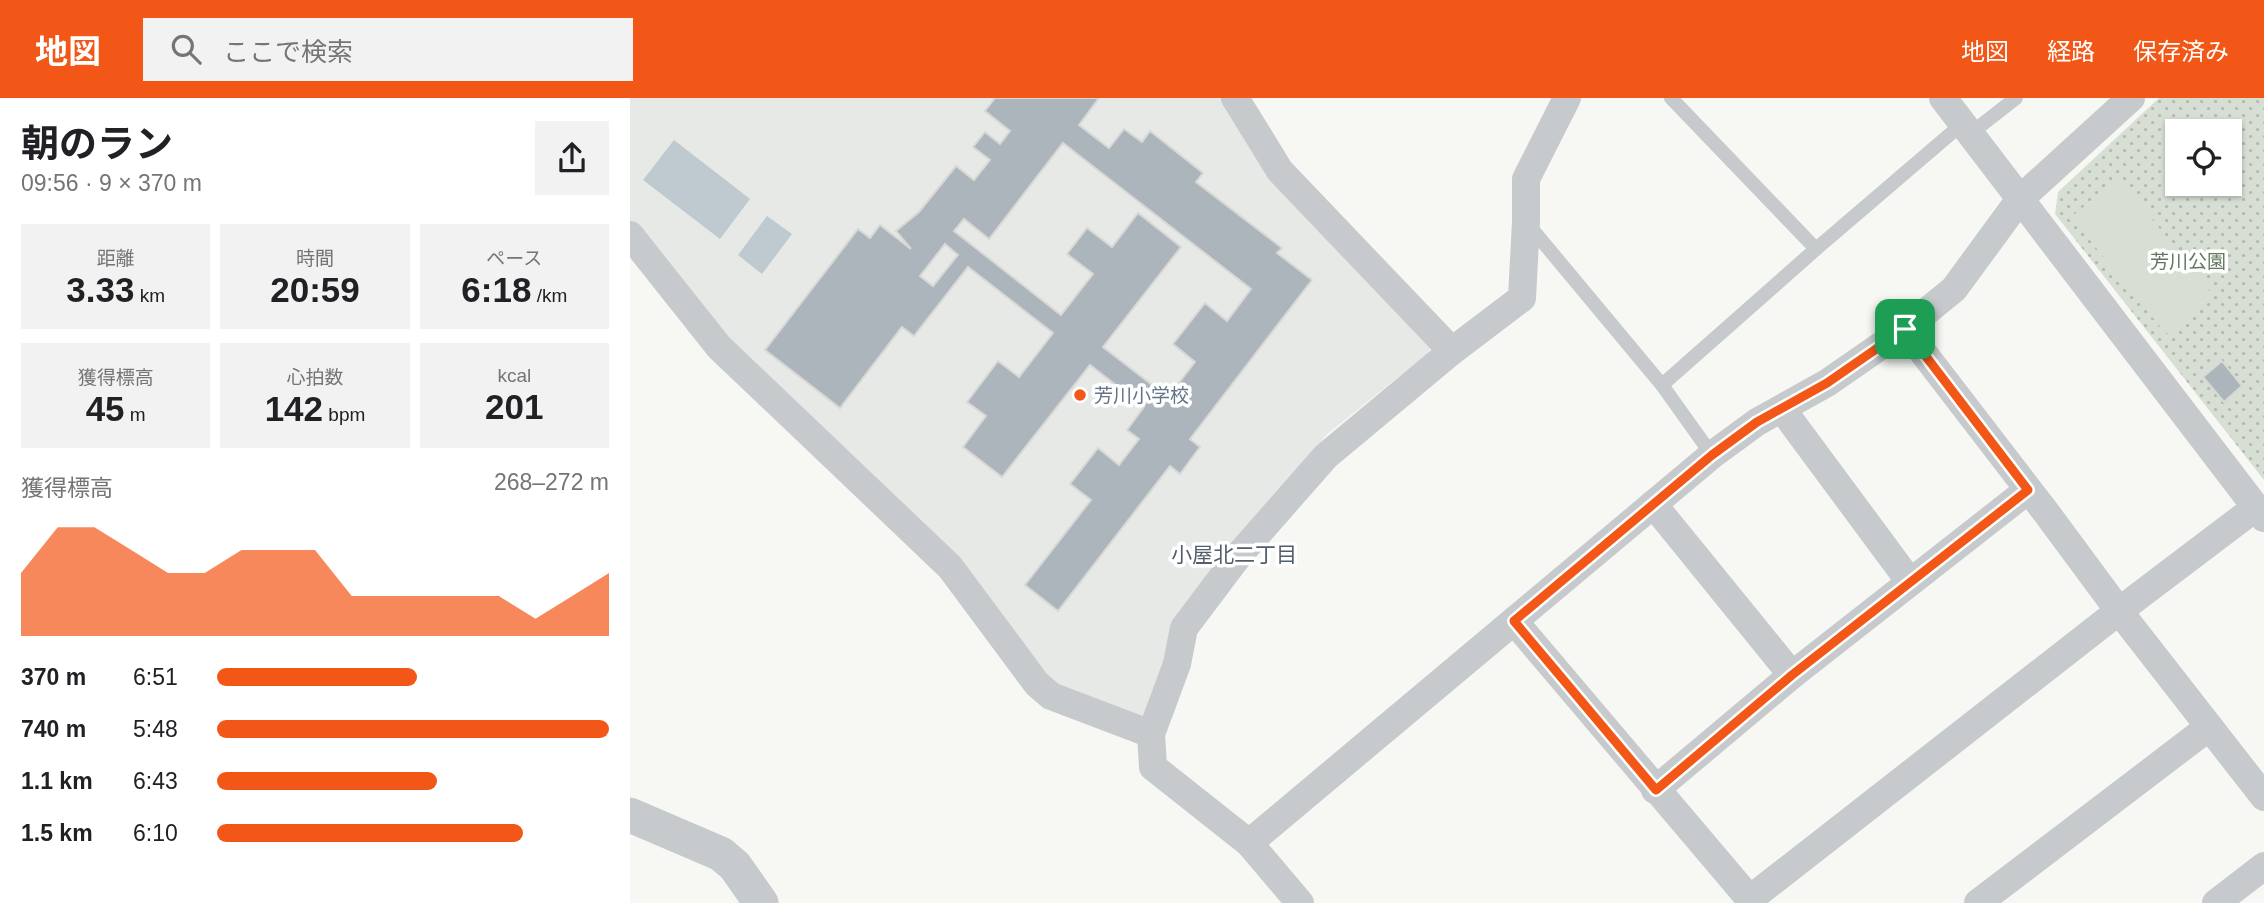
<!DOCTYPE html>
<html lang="ja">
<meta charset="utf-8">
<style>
:root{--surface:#fff;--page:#f2f2f2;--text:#202124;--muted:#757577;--accent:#f35717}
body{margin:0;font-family:Arial,"Noto Sans JP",sans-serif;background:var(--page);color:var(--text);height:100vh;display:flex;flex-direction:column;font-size:26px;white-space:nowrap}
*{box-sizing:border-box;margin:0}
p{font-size:23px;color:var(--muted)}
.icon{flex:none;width:38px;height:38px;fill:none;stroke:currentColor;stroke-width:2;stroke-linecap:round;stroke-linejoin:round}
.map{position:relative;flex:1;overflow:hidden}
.drawer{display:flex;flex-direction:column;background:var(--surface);width:630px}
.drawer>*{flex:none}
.fabs{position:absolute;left:1535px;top:21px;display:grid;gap:14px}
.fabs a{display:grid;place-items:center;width:77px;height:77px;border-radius:0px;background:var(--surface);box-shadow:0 2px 5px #0004;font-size:35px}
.pin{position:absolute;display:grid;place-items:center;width:60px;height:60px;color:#fff;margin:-30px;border-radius:14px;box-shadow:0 4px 10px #0006}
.round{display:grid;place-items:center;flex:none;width:74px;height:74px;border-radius:0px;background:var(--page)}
.headline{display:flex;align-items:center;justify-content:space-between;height:119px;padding:0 21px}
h1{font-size:38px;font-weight:700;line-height:52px}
.stats{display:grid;grid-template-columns:repeat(3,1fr);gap:10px;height:119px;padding:7px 21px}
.stats div{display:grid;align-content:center;border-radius:0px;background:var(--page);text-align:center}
.stats b{font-size:35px;font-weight:700}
.stats small{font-size:19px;font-weight:400}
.stats p{font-size:19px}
.chart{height:196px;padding:14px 21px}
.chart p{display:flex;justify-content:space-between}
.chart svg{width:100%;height:126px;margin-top:7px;fill:var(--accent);opacity:.7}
ul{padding:0 21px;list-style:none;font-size:23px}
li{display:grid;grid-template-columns:112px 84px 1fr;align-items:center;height:52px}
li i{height:18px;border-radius:9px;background:var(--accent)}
header{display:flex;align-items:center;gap:42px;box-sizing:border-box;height:98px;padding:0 35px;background:var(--accent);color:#fff}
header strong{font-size:33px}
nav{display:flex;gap:38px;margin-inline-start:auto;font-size:24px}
.search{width:490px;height:63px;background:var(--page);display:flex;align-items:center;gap:18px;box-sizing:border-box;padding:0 24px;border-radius:0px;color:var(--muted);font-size:26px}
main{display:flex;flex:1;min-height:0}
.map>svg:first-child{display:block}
</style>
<header>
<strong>地図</strong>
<div class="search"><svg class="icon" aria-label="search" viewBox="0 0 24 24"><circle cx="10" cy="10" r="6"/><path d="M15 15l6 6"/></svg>ここで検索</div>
<nav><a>地図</a><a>経路</a><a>保存済み</a></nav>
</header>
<main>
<section class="drawer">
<div class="headline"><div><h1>朝のラン</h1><p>09:56 · 9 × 370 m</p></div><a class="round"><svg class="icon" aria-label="share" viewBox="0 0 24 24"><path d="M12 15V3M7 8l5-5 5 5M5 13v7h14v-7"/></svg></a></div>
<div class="stats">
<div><p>距離</p><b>3.33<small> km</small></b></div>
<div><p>時間</p><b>20:59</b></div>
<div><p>ペース</p><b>6:18<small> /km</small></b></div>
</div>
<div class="stats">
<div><p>獲得標高</p><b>45<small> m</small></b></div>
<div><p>心拍数</p><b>142<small> bpm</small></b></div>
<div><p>kcal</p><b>201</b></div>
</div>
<div class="chart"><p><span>獲得標高</span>268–272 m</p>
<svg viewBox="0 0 160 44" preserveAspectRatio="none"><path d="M0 44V22L10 6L20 6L30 14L40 22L50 22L60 14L70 14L80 14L90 30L100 30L110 30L120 30L130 30L140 38L150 30L160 22V44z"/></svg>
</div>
<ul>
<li><b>370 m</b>6:51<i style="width:51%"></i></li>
<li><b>740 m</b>5:48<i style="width:100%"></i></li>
<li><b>1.1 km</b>6:43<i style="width:56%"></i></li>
<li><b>1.5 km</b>6:10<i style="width:78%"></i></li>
</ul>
</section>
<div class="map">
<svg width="1634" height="805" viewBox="0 0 1634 805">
<defs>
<pattern id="green-dots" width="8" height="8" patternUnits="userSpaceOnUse" patternTransform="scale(1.75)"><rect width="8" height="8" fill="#d7dfd4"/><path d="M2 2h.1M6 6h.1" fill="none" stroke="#b2b9b2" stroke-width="1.8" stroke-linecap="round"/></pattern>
</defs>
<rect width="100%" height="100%" fill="#f7f7f3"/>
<polygon fill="#e7e9e7" points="0,0 592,0 802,248 796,257 697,336 549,513 525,606 514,618 499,619 417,584 95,241 0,123"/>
<path fill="url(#green-dots)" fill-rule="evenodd" d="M 1529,0 L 1634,0 L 1634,382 L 1425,116 L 1428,94 ZM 1547,33 L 1600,33 L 1600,86 L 1547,86 Z"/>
<polygon fill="#d7dfd4" points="1489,80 1584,198 1536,236 1441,119"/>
<g fill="#bfcad0">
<polygon points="44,42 120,101 90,141 13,82"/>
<polygon points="137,118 162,136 132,176 108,157"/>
</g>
<g fill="#acb5bb" stroke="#d8d8d6" stroke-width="2" fill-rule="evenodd">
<path d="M 365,0 L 469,0 L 449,27 L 479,50 L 494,31 L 512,44 L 520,33 L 573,75 L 566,84 L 652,150 L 647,155 L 682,182 L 560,341 L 570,349 L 550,376 L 540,368 L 428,513 L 395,487 L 461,402 L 440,386 L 468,350 L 489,367 L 509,341 L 497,332 L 514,309 L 460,267 L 372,379 L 333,349 L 356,318 L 337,304 L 368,263 L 389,279 L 423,235 L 338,169 L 284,238 L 272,229 L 210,310 L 135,252 L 228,131 L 240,140 L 250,127 L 281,151 L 266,133 L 289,114 L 326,68 L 344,82 L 360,62 L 343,49 L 355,34 L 370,46 L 380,33 L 355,13 ZM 433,45 L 621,191 L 597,223 L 575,205 L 543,246 L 565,264 L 538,299 L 473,249 L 551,149 L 508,115 L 482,149 L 457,130 L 437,156 L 463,176 L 431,217 L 324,133 L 334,121 L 359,141 ZM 315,146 L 328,157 L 303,188 L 290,178 Z"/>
<polygon points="1592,263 1612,288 1594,304 1573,279"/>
</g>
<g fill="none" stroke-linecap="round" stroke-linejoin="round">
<g stroke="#c6cacd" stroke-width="14">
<polyline points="1340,36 1386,0"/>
<polyline points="897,125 1032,287 1082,357"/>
<polyline points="1186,151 1332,26"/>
<polyline points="1032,287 1186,151 1041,0"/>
</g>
<g stroke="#c6cacd" stroke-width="28">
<polyline points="605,0 650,73 822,253"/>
<polyline points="1313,0 1634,420"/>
<polyline points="0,137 89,249 320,469 407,586 421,598 521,636"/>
<polyline points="1275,231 1324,191 1390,101 1501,0"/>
<polyline points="1152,311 1280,484"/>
<polyline points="1023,406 1162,577"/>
<polyline points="884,523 1123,805"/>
<polyline points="1025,692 1162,577 1398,392"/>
<polyline points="619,745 1082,357 1127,324 1197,285 1275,231 1415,413 1489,513 1634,699"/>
<polyline points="1120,801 1489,513 1625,410"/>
<polyline points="670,805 619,745 523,669 521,636 547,566 554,530 609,457 696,358 822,253 892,200 896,124 896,81 937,0"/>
<polyline points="1348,805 1579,629"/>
<polyline points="1586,805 1634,768"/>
</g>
<polyline stroke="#c6cacd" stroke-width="35" points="0,717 91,756 105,768 131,805"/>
</g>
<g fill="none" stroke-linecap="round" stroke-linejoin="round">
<defs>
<polygon id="route" points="1275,231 1398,392 1162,577 1026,692 884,523 1082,357 1127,324 1197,285"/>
</defs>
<use href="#route" stroke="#fff" stroke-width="14"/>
<use href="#route" stroke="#f35717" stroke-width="9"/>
</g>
<circle fill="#f35717" stroke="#fff" stroke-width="2.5" cx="450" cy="297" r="7"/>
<g text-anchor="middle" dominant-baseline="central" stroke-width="7" stroke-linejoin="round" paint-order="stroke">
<g font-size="19" fill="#62795f" stroke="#fff">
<text x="1558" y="163">芳川公園</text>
</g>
<g font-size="19" fill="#637587" stroke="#fff" text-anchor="start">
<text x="464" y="297">芳川小学校</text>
</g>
<g font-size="21" fill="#525f6b" stroke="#fff">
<text x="604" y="456">小屋北二丁目</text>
</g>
</g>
</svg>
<div class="fabs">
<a><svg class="icon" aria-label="locate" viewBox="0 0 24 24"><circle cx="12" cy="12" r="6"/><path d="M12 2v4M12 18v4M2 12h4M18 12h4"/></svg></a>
</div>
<div class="pin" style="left:1275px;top:231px;background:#1e9e55"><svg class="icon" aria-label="arrive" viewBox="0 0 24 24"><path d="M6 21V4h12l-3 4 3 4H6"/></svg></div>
</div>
</main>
